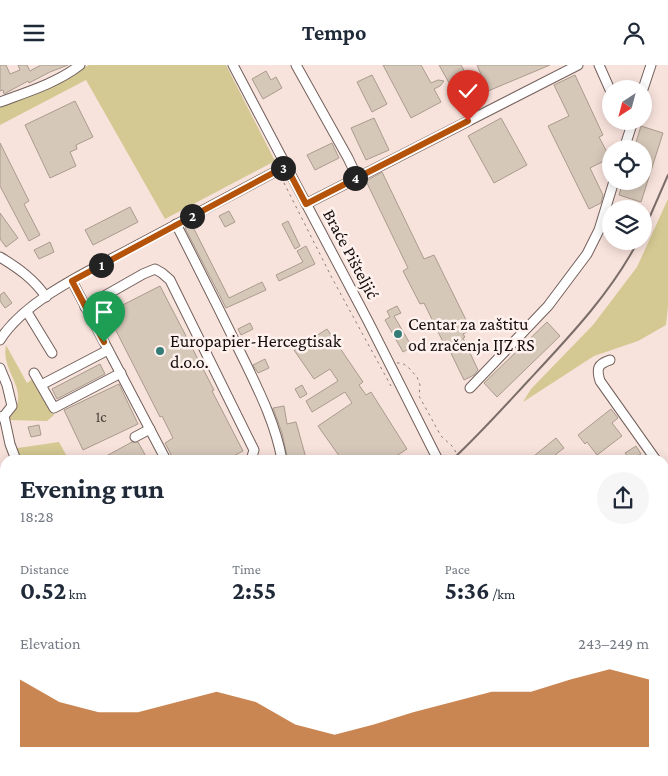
<!DOCTYPE html>
<meta charset="utf-8">
<style>
:root{--surface:#fff;--page:#f6f6f7;--text:#1f2937;--muted:#747a83;--accent:#b45309}
body{margin:0;font-family:"Crimson Pro",serif;background:var(--page);color:var(--text);height:100vh;display:flex;flex-direction:column;font-size:19px;white-space:nowrap}
*{box-sizing:border-box;margin:0}
p{font-size:16px;color:var(--muted)}
.icon{flex:none;width:28px;height:28px;fill:none;stroke:currentColor;stroke-width:2;stroke-linecap:round;stroke-linejoin:round}
.map{position:relative;flex:1;overflow:hidden}
.panel{position:absolute;left:0px;top:390px;width:669px;height:321px;display:flex;flex-direction:column;background:var(--surface);border-radius:15px 15px 0 0;box-shadow:0 2px 12px #0003}
.panel>*{flex:none}
.needle{width:32px;rotate:216deg}
.buttons{position:absolute;left:602px;top:15px;display:grid;gap:10px}
.buttons a{display:grid;place-items:center;width:50px;height:50px;border-radius:50%;background:var(--surface);box-shadow:0 2px 12px #0003;font-size:25px}
.pin{position:absolute;display:grid;place-items:center;width:42px;height:42px;color:#fff;margin:-51px -21px;border-radius:50% 50% 50% 0;rotate:-45deg;box-shadow:0 0 5px #0007}
.pin .icon{rotate:45deg}
.km{position:absolute;width:25px;height:25px;margin:-12px;border-radius:50%;background:#222;color:#fff;font-size:14px;line-height:25px;text-align:center}
.round{display:grid;place-items:center;flex:none;width:52px;height:52px;border-radius:26px;background:var(--page)}
.overview{display:flex;align-items:center;justify-content:space-between;height:85px;padding:0 20px}
h1{font-size:28px;font-weight:700;line-height:38px}
.metrics{display:grid;grid-template-columns:repeat(3,1fr);gap:8px;height:85px;padding:5px 20px}
.metrics div{display:grid;align-content:center}
.metrics b{font-size:25px;font-weight:700}
.metrics small{font-size:14px;font-weight:400}
.metrics p{font-size:14px}
.chart{height:140px;padding:10px 20px}
.chart p{display:flex;justify-content:space-between}
.chart svg{width:100%;height:90px;margin-top:5px;fill:var(--accent);opacity:.7}
header{display:flex;justify-content:space-between;align-items:center;height:65px;padding:0 20px;background:var(--surface);font-size:22px;font-weight:700}
.map>svg:first-child{display:block}
</style>
<header><svg class="icon" aria-label="menu" viewBox="0 0 24 24"><path d="M4 6h16M4 12h16M4 18h16"/></svg>Tempo<svg class="icon" aria-label="person" viewBox="0 0 24 24"><circle cx="12" cy="8" r="4"/><path d="M4 21q1-7 8-7t8 7"/></svg></header>
<div class="map">
<svg width="668" height="711" viewBox="0 0 668 711">
<rect width="100%" height="100%" fill="#f8e2dc"/>
<g fill="#d4c992">
<polygon points="89,0 226,0 275,96 165,154 86,15 0,60 0,39 80,5"/>
<polygon points="668,134 668,241 666,260 638,276 594,291 523,337 531,324 593,260 637,202"/>
<path d="M 6,280 L 27,318 L 34,313 L 54,350 L 47,356 L 8,355 C 35,326 0,309 6,280 Z"/>
<polygon points="59,377 69,395 13,395 11,384"/>
<polygon points="5,459 5,638 0,633 0,605 4,599 0,596 0,504 5,501 0,477 0,461"/>
<polygon points="0,701 5,702 5,706 16,706 26,711 9,711 0,709"/>
<polygon points="423,706 441,706 444,711 420,711"/>
</g>
<g fill="#d6c8b9" stroke="#a99b8d">
<polygon points="0,0 6,0 10,9 20,5 18,0 27,0 30,6 41,0 68,0 50,7 29,18 28,16 4,29 3,25 0,26"/>
<polygon points="383,0 421,0 431,18 438,15 444,16 440,21 434,24 441,37 411,53"/>
<polygon points="439,0 461,0 474,23 457,32"/>
<polygon points="477,0 550,0 488,26"/>
<polygon points="266,6 271,15 276,12 282,23 263,34 252,14"/>
<polygon points="372,10 387,39 372,47 357,17"/>
<polygon points="575,10 603,70 599,72 610,93 590,103 603,130 601,138 589,144 548,61 569,51 554,20"/>
<polygon points="75,36 93,72 76,80 77,84 70,87 76,101 50,113 25,60"/>
<polygon points="374,53 389,85 366,95 351,63"/>
<polygon points="501,53 527,100 494,118 468,71"/>
<polygon points="641,61 663,68 641,137 619,130 623,116 644,116 644,84 634,84"/>
<polygon points="0,78 29,136 24,139 40,170 29,176 0,121"/>
<polygon points="332,78 339,93 315,105 307,90"/>
<polygon points="382,107 424,194 434,190 471,265 463,269 465,272 463,273 478,305 474,310 464,315 448,282 446,283 424,238 420,239 403,206 408,203 366,116"/>
<polygon points="130,142 138,157 93,180 85,165"/>
<polygon points="229,146 235,157 225,162 219,151"/>
<polygon points="0,148 18,173 6,182 0,174"/>
<polygon points="288,156 300,181 295,184 282,159"/>
<polygon points="192,160 229,233 262,217 266,225 226,243 185,163"/>
<polygon points="50,177 54,187 39,194 34,185"/>
<polygon points="306,181 315,199 279,216 276,210 303,197 297,186"/>
<polygon points="160,221 214,325 212,326 243,386 226,395 174,395 165,378 173,373 162,351 160,352 107,248"/>
<polygon points="4,227 12,238 5,243 0,236 0,230"/>
<polygon points="397,241 401,248 394,251 412,282 403,287 385,255 390,252 387,246"/>
<polygon points="547,257 560,271 497,332 484,318"/>
<polygon points="250,258 253,264 241,270 238,264"/>
<polygon points="327,264 363,317 359,320 366,330 371,327 407,384 390,395 342,395 318,361 352,338 345,327 312,347 306,336 338,316 330,304 314,314 294,285"/>
<polygon points="265,294 269,303 258,308 253,300"/>
<polygon points="100,299 105,309 57,334 52,324"/>
<polygon points="119,319 138,359 83,385 64,345"/>
<polygon points="302,320 307,329 300,333 295,324"/>
<polygon points="284,341 287,359 296,357 306,393 303,395 288,395 282,368 273,343"/>
<polygon points="611,344 618,353 612,358 622,371 597,390 587,377 585,379 578,370"/>
<polygon points="39,360 41,370 31,372 28,362"/>
<polygon points="556,373 564,383 555,390 559,395 529,395"/>
<polygon points="132,377 138,377 148,395 99,395"/>
<polygon points="636,381 641,389 630,395 625,388"/>
</g>
<g fill="none" stroke-linecap="round" stroke-linejoin="round">
<defs>
<g id="minor">
<polyline points="233,0 368,256 438,395"/>
<polyline points="296,0 348,93 357,112"/>
<polyline points="599,0 611,27"/>
<polyline points="643,24 651,0"/>
<path d="M 0,37 C 27,27 57,18 80,0"/>
<polyline points="624,84 633,56"/>
<polyline points="306,139 578,0"/>
<path d="M 176,159 C 200,206 223,252 246,299 C 261,330 276,361 282,395"/>
<path d="M 0,192 C 18,203 34,214 46,232"/>
<polyline points="72,216 166,395"/>
<polyline points="85,242 143,209 155,204 162,208 170,215 254,385 251,395"/>
<polyline points="27,247 52,288"/>
<path d="M 0,275 C 25,235 89,206 130,184 C 182,156 234,129 286,101"/>
<path d="M 610,295 C 598,299 596,303 600,316 L 656,395"/>
<polyline points="0,303 7,320 12,341 4,351 0,352"/>
<polyline points="34,308 54,343 121,308"/>
<polyline points="41,320 108,285"/>
<polyline points="470,323 548,241 587,189 599,165 614,116"/>
<polyline points="4,351 10,379 16,395"/>
<polyline points="135,372 150,364"/>
<polyline points="664,406 668,412"/>
<polyline points="664,444 668,441"/>
<polyline points="664,593 668,590"/>
<polyline points="664,652 668,652"/>
<polyline points="0,696 5,697"/>
<polyline points="26,706 35,711"/>
<polyline points="602,706 604,711"/>
<polyline points="57,711 62,706"/>
<polyline points="366,711 371,706"/>
<polyline points="413,711 416,706"/>
<polyline points="564,711 565,706"/>
</g>
</defs>
<use href="#minor" stroke="#73605b" stroke-width="11"/>
<g stroke="#8a7c78" stroke-width="1" stroke-dasharray="2.5 4" stroke-linecap="butt">
<polyline points="281,112 332,213 391,321"/>
<polyline points="397,298 402,298 408,302 417,312 420,320 419,331 441,371 452,381 461,395"/>
<polyline points="308,706 308,711"/>
<polyline points="589,706 591,711"/>
<polyline points="216,709 218,711"/>
<polyline points="281,711 286,706"/>
</g>
<use href="#minor" stroke="#fff" stroke-width="9"/>
<g stroke="#7b6d69" stroke-width="2">
<polyline points="644,165 668,110"/>
<path d="M 452,395 C 479,370 504,342 529,315 C 569,272 611,228 638,176"/>
<polyline points="73,711 79,706"/>
<polyline points="158,711 163,706"/>
</g>
</g>
<g fill="none" stroke-linecap="round" stroke-linejoin="round">
<defs>
<polyline id="route" points="104,277 72,216 286,101 306,139 468,56"/>
</defs>
<use href="#route" stroke="#fff" stroke-width="10"/>
<use href="#route" stroke="#b45309" stroke-width="6"/>
</g>
<g fill="#347c77" stroke="#fff2ee" stroke-width="2">
<circle cx="398" cy="269" r="5"/>
<circle cx="160" cy="286" r="5"/>
</g>
<g text-anchor="middle" dominant-baseline="central" stroke-width="5" stroke-linejoin="round" paint-order="stroke">
<g font-size="15" fill="#453c37">
<text x="101" y="352">1c</text>
</g>
<g font-size="18" fill="#150e0c" stroke="#fff2ee">
<text transform="translate(351 189) rotate(62)">Braće Pišteljić</text>
</g>
<g font-size="18" fill="#150e0c" stroke="#fff2ee" text-anchor="start">
<text x="408" y="259">Centar za zaštitu<tspan x="408" dy="21">od zračenja IJZ RS</tspan></text>
<text x="170" y="276">Europapier-Hercegtisak<tspan x="170" dy="21">d.o.o.</tspan></text>
</g>
</g>
</svg>
<div class="buttons">
<a><svg class="needle" viewBox="-14 -14 28 28"><path d="M0-13l5 13h-10z" fill="#e53935"/><path d="M0 13l5-13h-10z" fill="#747a83"/></svg></a>
<a><svg class="icon" aria-label="locate" viewBox="0 0 24 24"><circle cx="12" cy="12" r="6"/><path d="M12 2v4M12 18v4M2 12h4M18 12h4"/></svg></a>
<a><svg class="icon" aria-label="layers" viewBox="0 0 24 24"><path d="M12 4l9 5-9 5-9-5zM3 14l9 5 9-5"/></svg></a>
</div>
<div class="pin" style="left:104px;top:277px;background:#1e9e55"><svg class="icon" aria-label="arrive" viewBox="0 0 24 24"><path d="M6 21V4h12l-3 4 3 4H6"/></svg></div>
<div class="pin" style="left:468px;top:56px;background:#d93025"><svg class="icon" aria-label="check" viewBox="0 0 24 24"><path d="M5 12l5 5 9-10"/></svg></div>
<b class="km" style="left:101px;top:200px">1</b>
<b class="km" style="left:192px;top:151px">2</b>
<b class="km" style="left:283px;top:103px">3</b>
<b class="km" style="left:355px;top:113px">4</b>
<section class="panel">
<div class="overview"><div><h1>Evening run</h1><p>18:28</p></div><a class="round"><svg class="icon" aria-label="share" viewBox="0 0 24 24"><path d="M12 15V3M7 8l5-5 5 5M5 13v7h14v-7"/></svg></a></div>
<div class="metrics">
<div><p>Distance</p><b>0.52<small> km</small></b></div>
<div><p>Time</p><b>2:55</b></div>
<div><p>Pace</p><b>5:36<small> /km</small></b></div>
</div>
<div class="chart"><p><span>Elevation</span>243–249 m</p>
<svg viewBox="0 0 160 44" preserveAspectRatio="none"><path d="M0 44V11L10 22L20 27L30 27L40 22L50 17L60 22L70 33L80 38L90 33L100 27L110 22L120 17L130 17L140 11L150 6L160 11V44z"/></svg>
</div>
</section>
</div>
